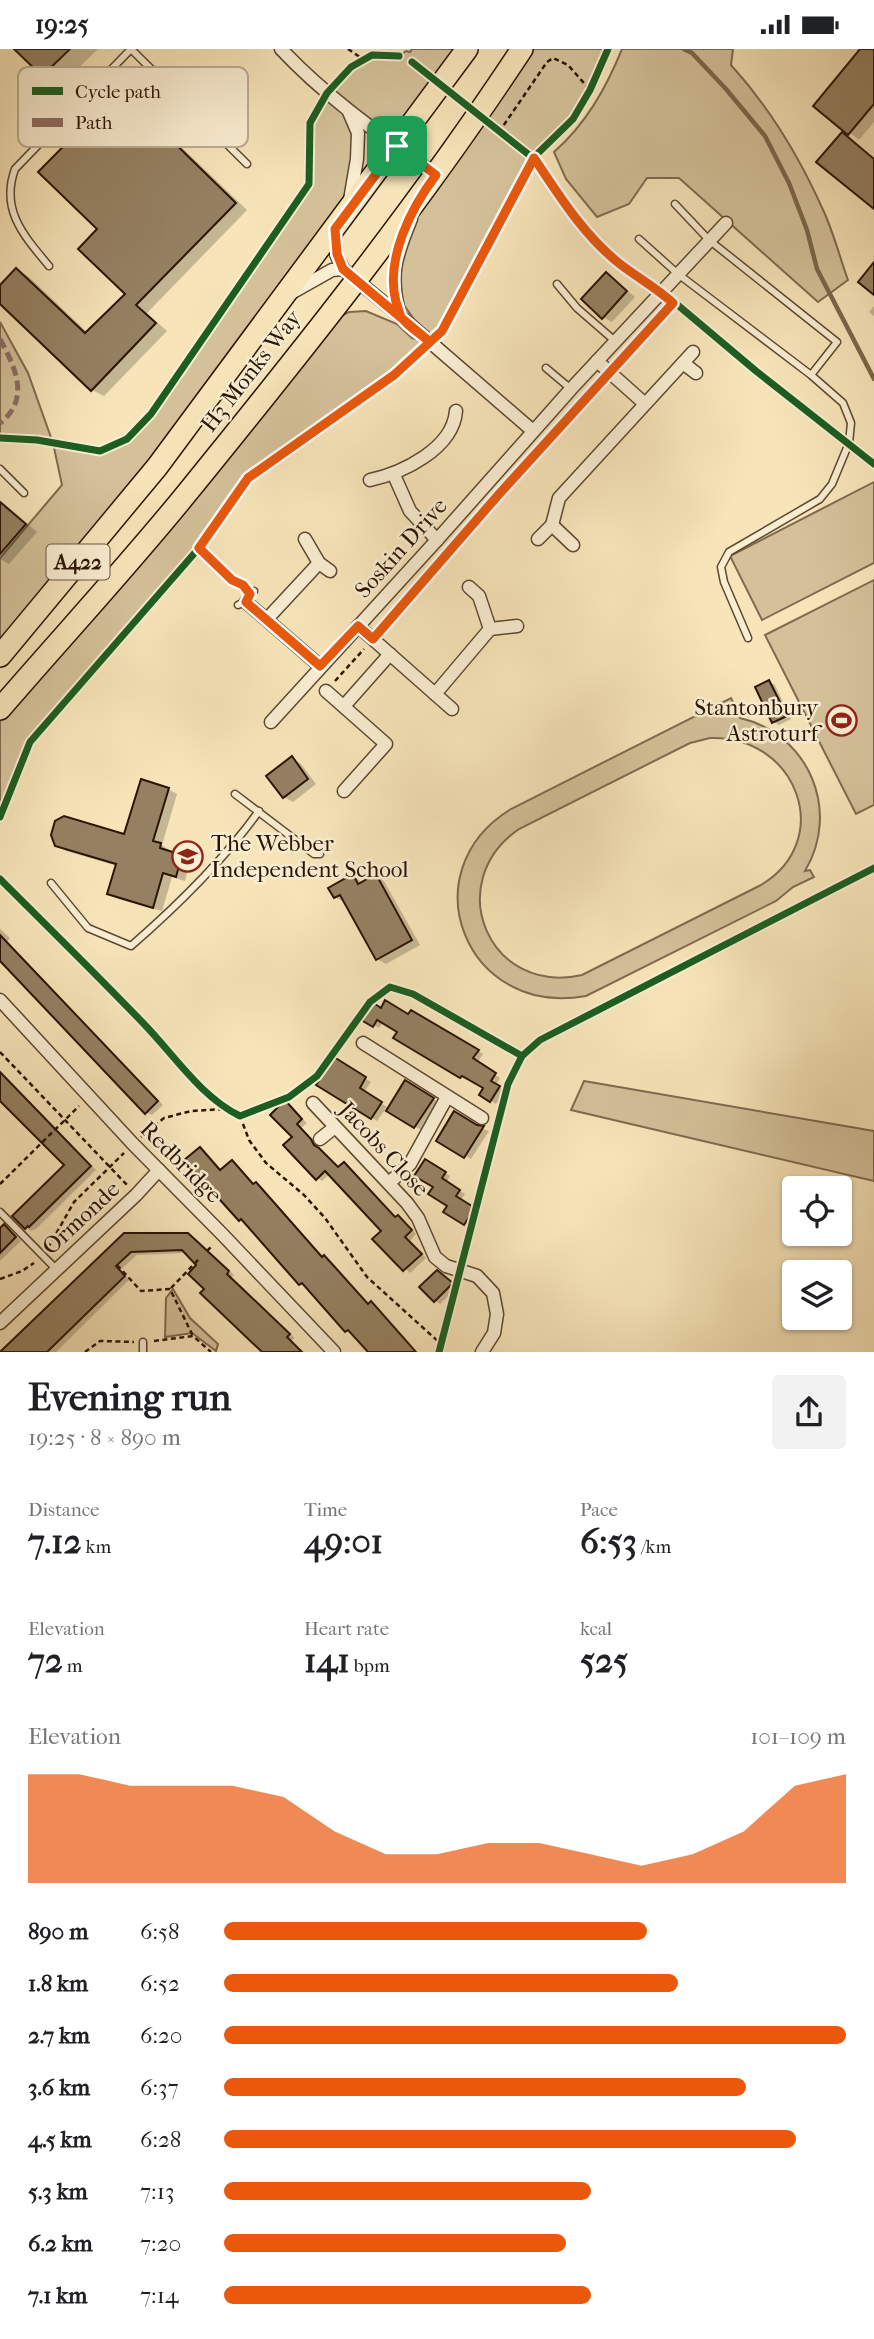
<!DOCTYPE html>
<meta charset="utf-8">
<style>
:root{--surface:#fff;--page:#f2f2f2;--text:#202124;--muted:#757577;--accent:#ea580c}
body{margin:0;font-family:"IM FELL French Canon",serif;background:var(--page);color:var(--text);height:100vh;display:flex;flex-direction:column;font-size:26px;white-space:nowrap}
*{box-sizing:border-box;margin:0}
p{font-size:23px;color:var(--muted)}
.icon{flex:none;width:38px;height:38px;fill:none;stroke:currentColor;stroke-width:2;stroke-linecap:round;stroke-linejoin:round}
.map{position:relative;height:1303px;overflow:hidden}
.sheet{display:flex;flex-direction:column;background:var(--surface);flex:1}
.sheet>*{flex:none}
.controls{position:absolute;left:782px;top:1127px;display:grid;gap:14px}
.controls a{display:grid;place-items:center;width:70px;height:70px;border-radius:7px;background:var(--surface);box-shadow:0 2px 5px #0004;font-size:35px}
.pin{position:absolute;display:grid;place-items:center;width:60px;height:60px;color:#fff;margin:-30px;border-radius:14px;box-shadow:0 4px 10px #0006}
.round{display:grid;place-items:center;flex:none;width:74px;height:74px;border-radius:7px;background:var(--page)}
.headline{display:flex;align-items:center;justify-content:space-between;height:119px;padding:0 28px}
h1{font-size:38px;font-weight:700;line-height:52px}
.figures{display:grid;grid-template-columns:repeat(3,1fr);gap:10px;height:119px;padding:7px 28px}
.figures div{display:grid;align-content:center}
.figures b{font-size:35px;font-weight:700}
.figures small{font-size:19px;font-weight:400}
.figures p{font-size:19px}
.chart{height:196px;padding:14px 28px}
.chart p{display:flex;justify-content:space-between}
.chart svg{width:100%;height:126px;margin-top:7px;fill:var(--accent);opacity:.7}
ul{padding:0 28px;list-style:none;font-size:23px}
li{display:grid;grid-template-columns:112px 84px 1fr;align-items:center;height:52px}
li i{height:18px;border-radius:9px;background:var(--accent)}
.status{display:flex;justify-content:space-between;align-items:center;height:49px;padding:0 35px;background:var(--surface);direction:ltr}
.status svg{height:19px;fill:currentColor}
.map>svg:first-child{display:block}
</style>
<div class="status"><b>19:25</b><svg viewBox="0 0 49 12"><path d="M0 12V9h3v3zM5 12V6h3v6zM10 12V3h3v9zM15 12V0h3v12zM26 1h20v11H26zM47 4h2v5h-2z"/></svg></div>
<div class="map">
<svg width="874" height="1303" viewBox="0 0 874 1303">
<rect width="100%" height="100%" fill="#f7e5b9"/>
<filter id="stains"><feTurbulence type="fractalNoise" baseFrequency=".00286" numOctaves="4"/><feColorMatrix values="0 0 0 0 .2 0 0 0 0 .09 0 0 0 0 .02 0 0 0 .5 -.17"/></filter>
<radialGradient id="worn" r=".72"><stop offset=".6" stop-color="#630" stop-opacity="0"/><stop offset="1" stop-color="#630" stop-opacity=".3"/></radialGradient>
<g fill="#d4c19a" stroke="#7f6a4f" stroke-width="2" fill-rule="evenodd">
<path d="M 412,0 L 467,0 L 397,97 L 349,61 L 358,84 L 348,162 L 0,607 L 0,509 L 62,436 L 53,394 L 37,391 L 0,389 L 0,273 L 28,324 L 53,394 C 106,407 114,404 151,365 L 309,135 L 310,74 L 327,44 L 351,18 L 372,6 L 399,7 L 406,2 L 410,3 Z"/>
<polygon points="522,0 608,0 590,41 573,70 533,109 441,282 394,326 248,429 199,499 30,693 0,768 0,660 333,271 349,263 366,262 397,275 412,289 430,293 394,242 401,193"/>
<path d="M 622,0 L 733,0 L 731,16 C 770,59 801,111 824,163 C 834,185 840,209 848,231 L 818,253 L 679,129 L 647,129 L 629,155 L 597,168 L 566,130 L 554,103 C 586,75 606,39 622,0 Z"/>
<polygon points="874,433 874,514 762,571 730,507"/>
<polygon points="874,531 874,756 856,765 765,586"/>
<path d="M 731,649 L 740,669 C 809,685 841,762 805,822 L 810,821 L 814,828 L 793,838 L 776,852 L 586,947 C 466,969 408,823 511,760 ZM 710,689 C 797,686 836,791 761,836 L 582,926 C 489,947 441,834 519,780 L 690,694 Z"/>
<polygon points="584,1032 874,1082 874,1132 571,1061"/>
<polygon points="173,1240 190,1269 218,1295 216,1302 192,1284 165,1288 166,1249"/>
</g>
<g fill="#0003">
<polygon points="16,0 98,0 61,36 44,26"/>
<polygon points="862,0 874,0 874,73 859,91 815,56"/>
<polygon points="126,36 138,43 175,79 169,86 247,161 147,264 167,282 104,347 92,341 0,253 0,238 17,221 29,228 88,284 127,245"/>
<polygon points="606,225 635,248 612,273 603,268"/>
<polygon points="874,257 874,267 869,263"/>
<polygon points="0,451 37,483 9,515 0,510"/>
<polygon points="769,633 775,636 791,670 779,676 774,673"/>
<polygon points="292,709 301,715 316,735 293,753 284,748"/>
<polygon points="168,740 177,745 162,796 169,801 169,803 190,812 185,832 172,828 162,862 118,850 109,845 117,817 66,802 56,796 126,787"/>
<polygon points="353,827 363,834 376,827 384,832 420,896 386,915 377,910 344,853 335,848"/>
<polygon points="0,880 10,889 7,893 163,1056 152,1066 146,1063 0,909"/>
<polygon points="382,961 409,967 411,964 483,1005 477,1014 500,1029 496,1036 505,1042 496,1055 481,1046 486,1039 468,1028 467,1031 395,989 400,983 383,973 379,979 364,970"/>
<polygon points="334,1010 371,1033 364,1043 387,1058 377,1072 319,1035"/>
<polygon points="0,1022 96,1121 36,1180 31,1182 26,1178 66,1116 0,1048"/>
<polygon points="405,1033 438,1053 421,1081 389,1062"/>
<polygon points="285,1054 307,1074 301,1079 317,1095 319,1100 340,1119 344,1115 349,1119 397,1169 403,1171 416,1185 410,1192 426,1209 410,1224 375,1190 383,1182 330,1125 322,1132 317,1129 294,1088"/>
<polygon points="477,1078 489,1082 471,1110 439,1092"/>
<polygon points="200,1100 222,1122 232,1113 255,1136 262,1138 324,1209 330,1211 370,1256 371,1255 377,1258 417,1303 370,1303 353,1284 347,1281 306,1238 300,1235 246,1174 240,1171"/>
<polygon points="426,1112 450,1127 446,1134 465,1145 460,1152 479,1163 470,1178 445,1162 449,1156 435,1138"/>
<polygon points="4,1177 21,1192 0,1212 0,1181"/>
<polygon points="125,1186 194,1190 234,1226 231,1229 295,1289 291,1292 303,1303 265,1303 203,1244 206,1240 198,1216 186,1204 137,1206 120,1221 129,1231 56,1303 2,1303"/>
<polygon points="443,1226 457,1239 440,1255 435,1252"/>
</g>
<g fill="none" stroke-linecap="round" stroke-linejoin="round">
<polyline stroke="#7b674b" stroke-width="4.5" points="684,0 692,4 726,40 765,87 789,134 807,181 817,220 874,330"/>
</g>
<g fill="#958162" stroke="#2a1404" stroke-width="2">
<polygon points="14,0 70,0 42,27"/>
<polygon points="860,0 874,0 874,55 848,86 813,57"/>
<polygon points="126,34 165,72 158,78 236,154 136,256 156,274 91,342 0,255 0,236 16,219 85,284 125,245 78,200 97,180 38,123"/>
<polygon points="842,83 874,110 874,160 816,113"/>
<polygon points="874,213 874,246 858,233"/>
<polygon points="606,223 627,242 602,270 581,250"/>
<polygon points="0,453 26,475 0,505"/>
<polygon points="769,631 787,667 772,674 755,638"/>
<polygon points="292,707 308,730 283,749 266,727"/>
<polygon points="141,730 169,739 153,792 161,794 160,799 182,806 176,828 163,824 153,859 107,845 116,815 55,797 51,786 55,772 64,767 124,785"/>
<polygon points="353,825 358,835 376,825 412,891 376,911 340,846 334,849 328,839"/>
<polygon points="0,886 158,1052 145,1065 0,912"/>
<polygon points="385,951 408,965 411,961 479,1001 473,1009 496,1024 491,1032 500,1037 490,1053 479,1046 483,1039 462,1027 460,1029 393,989 397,983 377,971 373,978 361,971 372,953 381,959"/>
<polygon points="334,1008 366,1028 360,1039 382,1053 371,1070 316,1036"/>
<polygon points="0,1023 91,1117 29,1178 28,1177 25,1180 12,1167 64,1116 0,1052"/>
<polygon points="405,1031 434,1049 414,1079 386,1062"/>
<polygon points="285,1051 302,1070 297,1075 311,1090 314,1096 319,1099 338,1118 344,1113 395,1168 398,1166 412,1181 405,1188 422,1205 403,1222 372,1190 381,1182 325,1122 316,1131 283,1096 292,1088 270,1066"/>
<polygon points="454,1062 477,1076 484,1077 464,1109 436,1092"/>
<polygon points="200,1098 220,1121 232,1111 253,1135 256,1133 322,1208 324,1206 368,1255 371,1252 416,1303 368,1303 348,1281 345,1283 302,1234 299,1236 241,1170 239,1172 184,1111"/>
<polygon points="425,1110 446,1123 442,1129 460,1141 456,1147 475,1159 464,1176 443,1163 447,1157 428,1145 433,1138 414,1127"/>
<polygon points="4,1175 16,1188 0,1204 0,1179"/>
<polygon points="124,1184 188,1184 229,1222 227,1225 290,1285 287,1288 302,1303 262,1303 200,1244 204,1240 188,1225 196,1216 182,1201 131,1203 116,1217 125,1227 47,1303 0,1303"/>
<polygon points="437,1221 453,1234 434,1253 419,1238"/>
</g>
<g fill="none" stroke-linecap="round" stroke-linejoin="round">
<defs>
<g id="lane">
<polyline points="675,155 709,191 837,293 811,326"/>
<polyline points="639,190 678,225 811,326 843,354 851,374 849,394 832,435 820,450 729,503 721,518 724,533 748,589"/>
<path d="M 49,217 C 24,187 0,161 15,120 L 131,0 L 247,115"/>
<polyline points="557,235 577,259 615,292"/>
<polyline points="546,319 571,340"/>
<polyline points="0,420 24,444"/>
<path d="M 238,556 C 246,553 247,546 254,542"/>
<polyline points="235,745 314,805 320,805"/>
<path d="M 51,834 L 88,879 L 131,897 C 177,857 223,812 259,762"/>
<polyline points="0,1163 57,1221"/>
<polyline points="143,1293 143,1303"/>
</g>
<g id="street">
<path d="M 281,0 C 327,49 382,87 436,126"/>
<polyline points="349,63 358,84 357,110 350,151"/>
<polyline points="335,180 336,205 343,220 400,267 533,382"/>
<polyline points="293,243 332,221 343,220"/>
<path d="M 400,267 C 389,226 395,209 411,170"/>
<polyline points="597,312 644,354"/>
<polyline points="683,314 696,324"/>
<polyline points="394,426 410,462 437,491"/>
<path d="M 370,431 C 402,424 453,400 456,362"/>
<polyline points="552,476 573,496"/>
<polyline points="305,490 319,514 330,522"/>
<polyline points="538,490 552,476 559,449 693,303"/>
<polyline points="469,538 479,547 490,580 517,577"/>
<polyline points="246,553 320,617"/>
<polyline points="267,570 319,514"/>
<polyline points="358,577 452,660"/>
<polyline points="326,642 386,695 344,742"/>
<polyline points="435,645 490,580"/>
<polyline points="344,657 390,605"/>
<polyline points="271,673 437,491 571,340 726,174"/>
<polyline points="0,951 133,1095 223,1186 334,1303"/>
<polyline points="363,994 482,1069"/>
<polyline points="313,1054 407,1154 418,1169 435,1208 446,1217 477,1227 493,1244 497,1265 494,1284 482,1303"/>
<polyline points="320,1090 335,1078"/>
<polyline points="389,1134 410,1115 447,1048"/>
<polyline points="0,1274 136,1146 159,1121"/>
</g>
<g id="primary">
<polyline points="0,607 157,418 467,0"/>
<path d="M 0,660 C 62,588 127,518 187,444 C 304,300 420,155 522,0"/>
</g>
</defs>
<use href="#lane" stroke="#5d4831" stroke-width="9"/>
<use href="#street" stroke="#5d4831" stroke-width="15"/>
<use href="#primary" stroke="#2a1404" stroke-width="24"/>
<g stroke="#2a1404" stroke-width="2.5" stroke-dasharray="5 3.5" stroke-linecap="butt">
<polyline points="348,0 364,11"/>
<polyline points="499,83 547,13 553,9 568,16 590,41"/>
<polyline points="620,313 673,254"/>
<polyline points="199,499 232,531 244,537"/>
<polyline points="382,580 500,445 601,334"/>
<polyline points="335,632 364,600"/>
<polyline points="0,1003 128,1137"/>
<polyline points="240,1067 249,1091 266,1114 304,1146 325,1169 367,1228 441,1295"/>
<polyline points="141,1088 164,1069 191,1062 225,1060"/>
<polyline points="0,1135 79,1057"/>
<polyline points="48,1199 74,1153 124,1104"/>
<polyline points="207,1202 213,1196"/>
<polyline points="117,1216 141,1242 170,1240 193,1287"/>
<polyline points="0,1230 22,1222 34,1214"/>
<polyline points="171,1239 200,1209"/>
<polyline points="154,1292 193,1287 211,1303"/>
<polyline points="85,1303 100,1292 134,1293"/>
</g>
<use href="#lane" stroke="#faeed2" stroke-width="6"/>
<use href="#street" stroke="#faeed2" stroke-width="12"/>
<use href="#primary" stroke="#f7e5b9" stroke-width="21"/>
<path stroke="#8d6e63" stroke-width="5" stroke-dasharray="10 5" stroke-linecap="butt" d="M 0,290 C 15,318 31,350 0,374"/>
<defs>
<g id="cycleway">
<polyline points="412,13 533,109 586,181 619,215 661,242 756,322 874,415"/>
<polyline points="0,389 37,391 100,402 127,390 151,365 309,135 310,74 327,44 351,18 372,6 399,7"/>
<polyline points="0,768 30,693 199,499 248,429 394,326 440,285 533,109 573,70 590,41 608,0"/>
<path d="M 0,830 C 48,878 97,926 144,975 C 174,1006 201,1048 240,1067 L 289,1048 L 317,1027 L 370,953 L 390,938 L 413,945 L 522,1007"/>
<polyline points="439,1303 508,1035 522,1007 540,991 874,819"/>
</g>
</defs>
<use href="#cycleway" stroke="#faeed2" stroke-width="11"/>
<use href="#cycleway" stroke="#1b5e20" stroke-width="7"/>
</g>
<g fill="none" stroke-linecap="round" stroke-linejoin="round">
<defs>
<path id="route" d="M 397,97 L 436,126 C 411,159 385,210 396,253 C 398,257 399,264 401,268 C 408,278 421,285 430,293 L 394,326 L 248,429 L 199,499 L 232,531 L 243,536 L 250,545 L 246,553 L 320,617 L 358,577 L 373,590 L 500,444 L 673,254 C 657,239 638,229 620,215 C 584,187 559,146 534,109 L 442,282 L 430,293 L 343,220 L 337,205 L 335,180 L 397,97"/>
</defs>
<use href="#route" stroke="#fff" stroke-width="14"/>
<use href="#route" stroke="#ea580c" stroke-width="9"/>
</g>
<defs>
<symbol id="stadium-ring" viewBox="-11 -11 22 22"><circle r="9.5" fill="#faeed2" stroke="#8f2418" stroke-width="1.5"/><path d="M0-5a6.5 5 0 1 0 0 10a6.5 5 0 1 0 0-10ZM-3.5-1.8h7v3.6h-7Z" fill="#8f2418"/></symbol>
<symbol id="school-ring" viewBox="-11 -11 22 22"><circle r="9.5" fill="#faeed2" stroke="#8f2418" stroke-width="1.5"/><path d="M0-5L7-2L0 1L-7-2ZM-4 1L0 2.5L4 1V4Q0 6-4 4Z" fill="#8f2418"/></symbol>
</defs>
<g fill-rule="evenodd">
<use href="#stadium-ring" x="824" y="654" width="35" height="35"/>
<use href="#school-ring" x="170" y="790" width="35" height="35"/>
</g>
<g text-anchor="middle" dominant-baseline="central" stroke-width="5" stroke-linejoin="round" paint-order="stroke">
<rect fill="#faeed2" stroke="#685542" stroke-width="2" x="46.5" y="495.5" width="63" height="35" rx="5"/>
<g font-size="21" font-weight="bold" fill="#2a1404">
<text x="78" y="513">A422</text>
</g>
<g font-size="23" fill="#2a1404" stroke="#faeed2">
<text transform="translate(251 322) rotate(-52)">H3 Monks Way</text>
<text transform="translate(401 499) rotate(-48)">Soskin Drive</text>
<text transform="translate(384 1100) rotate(47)">Jacobs Close</text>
<text transform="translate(181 1113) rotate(45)">Redbridge</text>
<text transform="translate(81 1169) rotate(-43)">Ormonde</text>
</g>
<g font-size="23" fill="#2a1404" stroke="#faeed2" text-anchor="end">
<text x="818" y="658">Stantonbury<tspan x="818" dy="26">Astroturf</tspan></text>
<text x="211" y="794" text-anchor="start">The Webber<tspan x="211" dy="26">Independent School</tspan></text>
</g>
</g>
<rect x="18" y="18" width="230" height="80" rx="10" fill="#faeed2" stroke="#bcad94" stroke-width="2"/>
<rect x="32" y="38" width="31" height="8" fill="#1b5e20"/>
<rect x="32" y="69" width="31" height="9" fill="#8d6e63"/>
<g font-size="19" fill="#2a1404">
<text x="75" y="49">Cycle path</text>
<text x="75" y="80">Path</text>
</g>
<rect width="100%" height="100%" filter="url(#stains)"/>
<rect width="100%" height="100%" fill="url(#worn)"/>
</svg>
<div class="controls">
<a><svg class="icon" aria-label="locate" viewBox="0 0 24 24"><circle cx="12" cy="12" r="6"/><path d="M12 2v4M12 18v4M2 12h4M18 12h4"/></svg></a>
<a><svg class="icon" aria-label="layers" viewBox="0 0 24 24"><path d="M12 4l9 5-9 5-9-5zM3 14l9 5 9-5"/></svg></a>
</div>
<div class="pin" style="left:397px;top:97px;background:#1e9e55"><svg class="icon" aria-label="arrive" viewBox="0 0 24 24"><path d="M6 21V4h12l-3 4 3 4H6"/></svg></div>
</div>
<section class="sheet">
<div class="headline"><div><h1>Evening run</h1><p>19:25 · 8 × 890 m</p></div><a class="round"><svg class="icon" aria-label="share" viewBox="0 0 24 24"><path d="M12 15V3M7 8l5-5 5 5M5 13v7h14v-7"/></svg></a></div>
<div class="figures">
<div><p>Distance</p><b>7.12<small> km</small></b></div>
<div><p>Time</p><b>49:01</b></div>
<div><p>Pace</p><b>6:53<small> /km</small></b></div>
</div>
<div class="figures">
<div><p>Elevation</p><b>72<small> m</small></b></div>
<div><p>Heart rate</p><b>141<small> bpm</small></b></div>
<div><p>kcal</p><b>525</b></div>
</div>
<div class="chart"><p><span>Elevation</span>101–109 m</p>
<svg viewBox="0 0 160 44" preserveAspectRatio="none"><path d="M0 44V6L10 6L20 10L30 10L40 10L50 14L60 26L70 34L80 34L90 30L100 30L110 34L120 38L130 34L140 26L150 10L160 6V44z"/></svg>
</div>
<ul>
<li><b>890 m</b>6:58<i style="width:68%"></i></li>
<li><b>1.8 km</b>6:52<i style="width:73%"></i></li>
<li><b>2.7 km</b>6:20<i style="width:100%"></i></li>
<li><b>3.6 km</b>6:37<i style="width:84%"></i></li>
<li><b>4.5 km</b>6:28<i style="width:92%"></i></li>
<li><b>5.3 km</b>7:13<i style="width:59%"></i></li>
<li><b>6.2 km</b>7:20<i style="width:55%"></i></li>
<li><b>7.1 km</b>7:14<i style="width:59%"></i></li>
</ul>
</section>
